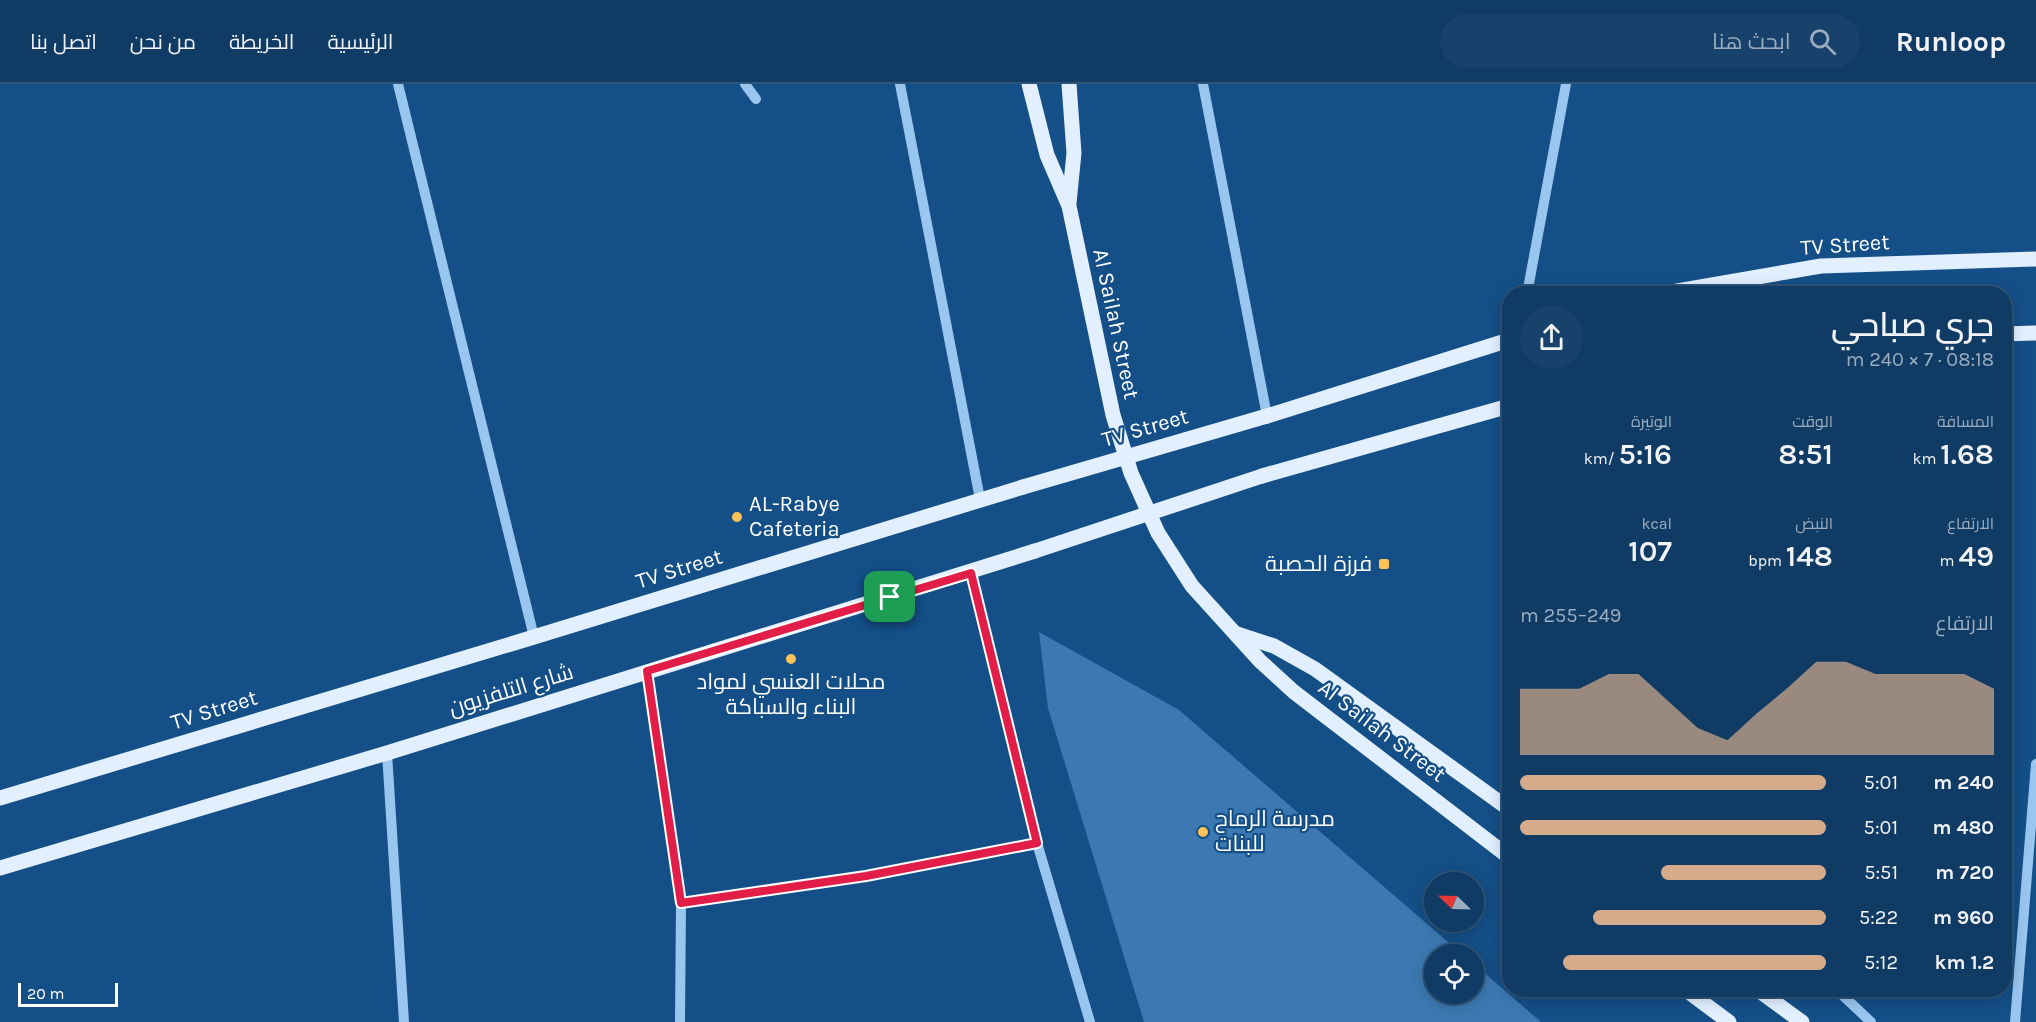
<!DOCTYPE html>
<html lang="ar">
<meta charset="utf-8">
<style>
:root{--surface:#0f3b65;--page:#18426b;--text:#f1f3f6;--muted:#9badbf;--line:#2f5579;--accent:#d6ab8b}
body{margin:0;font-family:Karla,Cairo,sans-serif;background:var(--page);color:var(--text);direction:rtl;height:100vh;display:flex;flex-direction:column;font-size:22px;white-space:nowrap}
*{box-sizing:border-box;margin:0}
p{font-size:20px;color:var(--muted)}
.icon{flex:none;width:33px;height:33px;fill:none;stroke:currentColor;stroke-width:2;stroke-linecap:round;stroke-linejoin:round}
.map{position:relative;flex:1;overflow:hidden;direction:ltr}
.drawer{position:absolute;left:1502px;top:202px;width:510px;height:711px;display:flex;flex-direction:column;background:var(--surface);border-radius:24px;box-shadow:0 3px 15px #0003,0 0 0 2px var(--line);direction:rtl}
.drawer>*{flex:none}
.needle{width:39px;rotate:293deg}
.controls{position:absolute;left:1424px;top:788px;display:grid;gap:12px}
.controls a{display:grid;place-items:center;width:60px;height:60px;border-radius:50%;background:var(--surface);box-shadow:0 3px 15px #0003,0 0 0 2px var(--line);font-size:30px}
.scale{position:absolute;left:18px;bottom:15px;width:100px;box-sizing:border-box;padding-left:6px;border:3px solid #fff;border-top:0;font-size:16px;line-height:21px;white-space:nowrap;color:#fff;-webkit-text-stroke:4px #144f87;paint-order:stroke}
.pin{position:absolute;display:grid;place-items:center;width:51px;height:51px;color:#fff;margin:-26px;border-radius:12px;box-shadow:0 3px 9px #0006}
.round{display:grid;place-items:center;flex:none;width:63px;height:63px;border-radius:32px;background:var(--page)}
.summary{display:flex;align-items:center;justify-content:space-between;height:102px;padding:0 18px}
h1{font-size:33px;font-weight:600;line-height:45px}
.stats{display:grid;grid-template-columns:repeat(3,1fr);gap:9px;height:102px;padding:6px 18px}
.stats div{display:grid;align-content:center}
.stats b{font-size:30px;font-weight:600}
.stats small{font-size:16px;font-weight:400}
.stats p{font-size:16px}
.chart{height:168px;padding:12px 18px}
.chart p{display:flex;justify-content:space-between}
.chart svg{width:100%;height:108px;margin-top:6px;fill:var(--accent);opacity:.7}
ul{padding:0 18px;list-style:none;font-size:20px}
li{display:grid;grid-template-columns:96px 72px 1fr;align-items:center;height:45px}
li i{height:15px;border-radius:8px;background:var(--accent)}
header{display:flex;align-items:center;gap:36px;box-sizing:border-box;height:84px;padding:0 30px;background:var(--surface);border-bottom:2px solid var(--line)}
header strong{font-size:28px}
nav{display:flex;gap:33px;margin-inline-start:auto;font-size:21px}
.search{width:420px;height:54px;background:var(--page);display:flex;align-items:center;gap:15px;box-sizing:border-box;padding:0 21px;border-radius:33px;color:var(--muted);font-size:22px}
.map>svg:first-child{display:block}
</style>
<header>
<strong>Runloop</strong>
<div class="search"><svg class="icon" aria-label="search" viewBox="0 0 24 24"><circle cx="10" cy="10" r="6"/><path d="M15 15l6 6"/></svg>ابحث هنا</div>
<nav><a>الرئيسية</a><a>الخريطة</a><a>من نحن</a><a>اتصل بنا</a></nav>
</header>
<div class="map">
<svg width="2036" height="938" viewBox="0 0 2036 938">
<rect width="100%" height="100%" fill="#144f87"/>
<polygon fill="#3c79b2" points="1039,548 1179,626 1462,870 1434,870 1434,909 1473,909 1473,879 1541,938 1144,938 1048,624"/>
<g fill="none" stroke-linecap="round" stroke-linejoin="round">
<g stroke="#99c6ef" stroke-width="10">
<polyline points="398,0 534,553"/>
<polyline points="745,0 756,15"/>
<polyline points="900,0 980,415"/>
<polyline points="1203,0 1267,332"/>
<polyline points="1527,210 1566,0"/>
<polyline points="971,489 1037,759 1090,938"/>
<polyline points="647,587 681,819 680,938"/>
<polyline points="387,669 404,938"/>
<polyline points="681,819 866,792 1037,759"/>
<polyline points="1837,906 1871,938"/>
<polyline points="2015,938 2036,680"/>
</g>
<g stroke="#e1efff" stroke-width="15">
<polyline points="1029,0 1047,71 1069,122 1113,331 1131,389 1158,449 1192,502 1260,577 1294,608 1509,773"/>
<polyline points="1069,119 1074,69 1069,0"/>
<polyline points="1660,210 1821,182 2036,175"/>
<polyline points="2004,250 2036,249"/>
<polyline points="1267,332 1509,256"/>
<polyline points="1262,392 1509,322"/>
<polyline points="1237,550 1274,562 1315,585 1509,725"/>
<polyline points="0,714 534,553 1023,403"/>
<polyline points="0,784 387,669 1035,467"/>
<polyline points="1686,906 1729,938"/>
<polyline points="1758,906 1802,938"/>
</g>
<g stroke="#e1efff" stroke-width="15">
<polyline points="1023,403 1267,332"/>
<polyline points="1035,467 1262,392"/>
</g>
</g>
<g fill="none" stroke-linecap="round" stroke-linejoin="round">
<defs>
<polygon id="route" points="971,489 1037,759 866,792 681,819 647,587"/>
</defs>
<use href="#route" stroke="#fff" stroke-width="12"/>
<use href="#route" stroke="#e11d48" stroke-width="8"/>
</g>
<g fill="#ffc257" stroke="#144f87" stroke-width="2">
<circle cx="737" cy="433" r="6"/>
<rect x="1378" y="474" width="12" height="12" rx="3"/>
<circle cx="791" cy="575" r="6"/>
<circle cx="1203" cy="748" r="6"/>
</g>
<g text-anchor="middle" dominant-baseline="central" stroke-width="4.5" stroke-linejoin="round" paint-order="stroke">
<g font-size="22" fill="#fff" stroke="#144f87">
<text transform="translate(1845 161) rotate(-4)">TV Street</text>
<text transform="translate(1116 240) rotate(78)">Al Sailah Street</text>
<text transform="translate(1145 344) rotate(-16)">TV Street</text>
<text transform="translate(679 485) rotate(-17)">TV Street</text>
<text transform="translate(511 606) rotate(-17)">شارع التلفزيون</text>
<text transform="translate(214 626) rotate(-17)">TV Street</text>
<text transform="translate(1382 647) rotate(37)">Al Sailah Street</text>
</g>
<g font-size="22" fill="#fff" stroke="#144f87" text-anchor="start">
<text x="749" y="420">AL-Rabye<tspan x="749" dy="25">Cafeteria</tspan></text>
<text x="1372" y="480" text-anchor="end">فرزة الحصبة</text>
<text x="791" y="598" text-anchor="middle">محلات العنسي لمواد<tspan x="791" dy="25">البناء والسباكة</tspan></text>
<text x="1215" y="735">مدرسة الرماح<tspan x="1215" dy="25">للبنات</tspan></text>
</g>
</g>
</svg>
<div class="controls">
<a><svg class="needle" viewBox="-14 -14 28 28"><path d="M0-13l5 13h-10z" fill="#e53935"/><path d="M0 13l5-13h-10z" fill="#9badbf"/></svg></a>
<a><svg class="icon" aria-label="locate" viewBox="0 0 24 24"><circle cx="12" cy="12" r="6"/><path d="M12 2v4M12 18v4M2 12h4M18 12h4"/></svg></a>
</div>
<div class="scale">20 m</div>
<div class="pin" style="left:890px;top:513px;background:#1e9e55"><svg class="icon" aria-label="arrive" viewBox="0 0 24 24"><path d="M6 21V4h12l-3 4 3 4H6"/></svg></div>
<section class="drawer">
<div class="summary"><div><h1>جري صباحي</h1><p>08:18 · 7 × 240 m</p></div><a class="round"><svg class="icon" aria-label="share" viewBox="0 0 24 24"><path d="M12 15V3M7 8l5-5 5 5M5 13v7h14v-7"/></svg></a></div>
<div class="stats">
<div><p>المسافة</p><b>1.68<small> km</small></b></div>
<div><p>الوقت</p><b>8:51</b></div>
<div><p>الوتيرة</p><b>5:16<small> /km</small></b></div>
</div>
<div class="stats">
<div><p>الارتفاع</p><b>49<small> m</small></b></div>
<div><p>النبض</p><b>148<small> bpm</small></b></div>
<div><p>kcal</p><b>107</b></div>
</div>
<div class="chart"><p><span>الارتفاع</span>249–255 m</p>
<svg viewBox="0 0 160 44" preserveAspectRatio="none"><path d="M0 44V17L10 17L20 17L30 11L40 11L50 22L60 33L70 38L80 27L90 17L100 6L110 6L120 11L130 11L140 11L150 11L160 17V44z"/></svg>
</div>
<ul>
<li><b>240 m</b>5:01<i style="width:100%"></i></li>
<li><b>480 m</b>5:01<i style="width:100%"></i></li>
<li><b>720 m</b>5:51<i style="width:54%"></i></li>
<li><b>960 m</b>5:22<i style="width:76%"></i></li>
<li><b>1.2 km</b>5:12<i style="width:86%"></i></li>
</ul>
</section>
</div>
